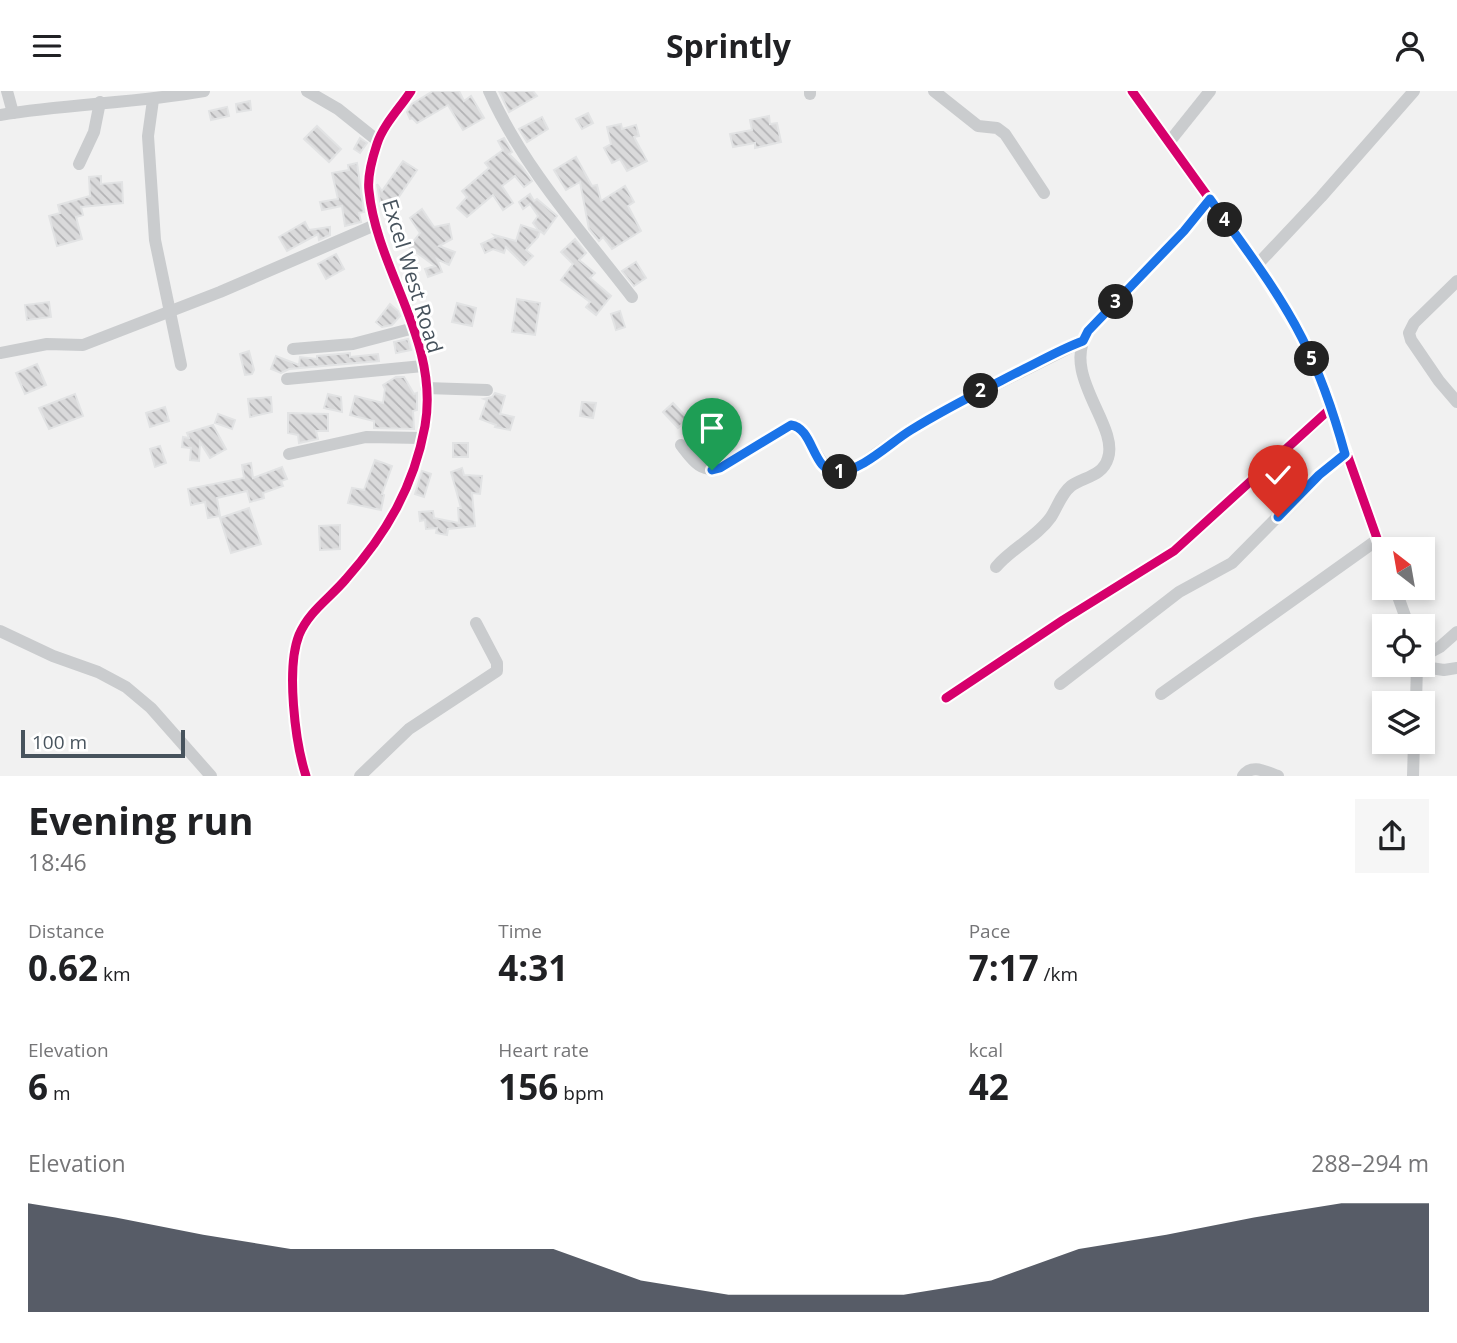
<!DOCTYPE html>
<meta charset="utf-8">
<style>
:root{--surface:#fff;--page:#f6f6f6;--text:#202124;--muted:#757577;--accent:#111827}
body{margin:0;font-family:"Open Sans",sans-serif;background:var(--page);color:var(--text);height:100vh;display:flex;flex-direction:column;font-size:26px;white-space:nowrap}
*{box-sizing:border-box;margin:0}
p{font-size:23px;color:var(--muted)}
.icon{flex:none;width:38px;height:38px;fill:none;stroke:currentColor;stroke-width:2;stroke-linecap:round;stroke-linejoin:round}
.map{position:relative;height:685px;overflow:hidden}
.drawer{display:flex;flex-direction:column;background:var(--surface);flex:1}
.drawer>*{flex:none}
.needle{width:46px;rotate:329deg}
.fabs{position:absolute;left:1372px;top:446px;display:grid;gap:14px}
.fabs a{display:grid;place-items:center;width:63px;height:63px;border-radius:0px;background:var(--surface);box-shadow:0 4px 10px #0003;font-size:35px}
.scale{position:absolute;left:21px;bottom:18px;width:164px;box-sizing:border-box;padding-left:7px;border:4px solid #47535d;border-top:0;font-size:19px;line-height:24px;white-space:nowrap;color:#47535d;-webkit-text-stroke:5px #fff;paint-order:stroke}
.pin{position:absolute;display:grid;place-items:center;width:60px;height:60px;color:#fff;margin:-72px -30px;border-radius:50% 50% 50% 0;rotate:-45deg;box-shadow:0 0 7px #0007}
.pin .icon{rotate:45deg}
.km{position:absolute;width:35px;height:35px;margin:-18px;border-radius:50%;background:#222;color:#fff;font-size:19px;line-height:35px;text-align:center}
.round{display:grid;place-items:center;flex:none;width:74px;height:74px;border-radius:0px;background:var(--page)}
.headline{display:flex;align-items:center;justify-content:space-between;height:119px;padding:0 28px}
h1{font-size:38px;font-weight:700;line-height:52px}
.figures{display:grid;grid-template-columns:repeat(3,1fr);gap:10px;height:119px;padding:7px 28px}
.figures div{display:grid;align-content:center}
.figures b{font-size:35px;font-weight:700}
.figures small{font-size:19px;font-weight:400}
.figures p{font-size:19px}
.chart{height:196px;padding:14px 28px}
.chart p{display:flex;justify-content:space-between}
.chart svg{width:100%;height:126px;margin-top:7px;fill:var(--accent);opacity:.7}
header{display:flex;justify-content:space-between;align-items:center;height:91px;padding:0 28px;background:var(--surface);font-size:32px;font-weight:700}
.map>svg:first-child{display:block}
</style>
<header><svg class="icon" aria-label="menu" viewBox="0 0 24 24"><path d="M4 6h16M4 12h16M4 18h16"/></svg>Sprintly<svg class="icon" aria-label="person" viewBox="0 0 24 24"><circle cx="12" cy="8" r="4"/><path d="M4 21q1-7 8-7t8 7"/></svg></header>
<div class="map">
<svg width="1457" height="685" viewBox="0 0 1457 685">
<defs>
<pattern id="building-back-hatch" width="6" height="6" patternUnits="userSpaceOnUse" patternTransform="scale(1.75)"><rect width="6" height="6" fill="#dadadb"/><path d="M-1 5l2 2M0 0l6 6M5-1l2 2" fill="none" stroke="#b3b3b5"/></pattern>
</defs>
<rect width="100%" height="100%" fill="#f1f1f1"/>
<g fill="url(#building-back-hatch)" stroke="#e2e3e4" stroke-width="2">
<polygon points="433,0 459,0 464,10 471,5 484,27 463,39 448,14 417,32 412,27 410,28 407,21 412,13"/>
<polygon points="499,0 533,0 537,5 509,21"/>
<polygon points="250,10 251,19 237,21 236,13"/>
<polygon points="227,16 229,25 211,29 209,20"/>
<polygon points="588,22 593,32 582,38 576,28"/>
<polygon points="769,25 770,33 777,32 781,51 755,57 755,52 733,56 730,43 752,39 750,29"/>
<polygon points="542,26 548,38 527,51 519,38"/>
<polygon points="621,33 622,38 636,34 639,45 634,46 647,70 627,80 620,68 612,72 604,57 611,53 607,36"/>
<polygon points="317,35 341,58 329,71 304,48"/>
<polygon points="360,47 367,52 360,62 354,58"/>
<polygon points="504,47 512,61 509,63 522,76 532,90 524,96 515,85 502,95 513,112 503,119 493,104 467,126 457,117 467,106 462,100 489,77 485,72 503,59 498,50"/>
<polygon points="576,66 592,95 597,94 601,110 625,95 634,111 628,115 641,140 612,158 603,146 599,150 589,138 580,91 566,99 554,79"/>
<polygon points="403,70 417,79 392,116 393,118 385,123 381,116 377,93 382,100"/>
<polygon points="357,72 364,121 359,122 361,131 345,135 342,115 322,119 320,111 338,108 332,82 349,79 348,74"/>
<polygon points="101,85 101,93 122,91 123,112 81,116 83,124 76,126 82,148 57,155 49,125 60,122 58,114 90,105 89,86"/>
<polygon points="530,103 534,110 537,108 557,125 544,143 540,140 538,146 526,159 533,165 524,174 506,156 504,162 493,158 485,162 481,153 496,146 494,144 516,150 521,134 539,140 533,132 538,125 530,113 523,118 519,111"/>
<polygon points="422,118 434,136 449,133 452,148 439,155 455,161 449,174 437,168 442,181 428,186 425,178 435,175 409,156 420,142 410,127"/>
<polygon points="305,131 309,139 330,136 330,144 319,149 318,143 287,160 279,146"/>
<polygon points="575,148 586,162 579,169 595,182 590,187 611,205 596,224 586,216 590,211 561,189 573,173 561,161"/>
<polygon points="336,163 344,178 326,188 318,173"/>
<polygon points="636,171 646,187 634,195 622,180"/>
<polygon points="517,208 540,212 535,244 512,241"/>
<polygon points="49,211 51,226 27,229 25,214"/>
<polygon points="457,212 476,217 472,235 452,231"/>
<polygon points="390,213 398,220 400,225 392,234 382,236 376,231"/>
<polygon points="620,220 625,236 616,239 611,223"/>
<polygon points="408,248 411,259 396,262 394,251"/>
<polygon points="249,260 254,279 252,283 245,284 240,263"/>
<polygon points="350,262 350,266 378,263 379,270 289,278 281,282 271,278 276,265 299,274 300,266 317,268 317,265"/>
<polygon points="37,273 46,294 25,303 16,282"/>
<polygon points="396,286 404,286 414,303 417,302 417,319 413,320 414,338 374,337 374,330 350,324 355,305 383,312 385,298 383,294"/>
<polygon points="495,302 505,305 500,323 514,326 510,339 495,336 496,334 480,328 487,309 484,308 492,306"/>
<polygon points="75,303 83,325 49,338 39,317"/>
<polygon points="328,303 341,306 342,321 324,317"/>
<polygon points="271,306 272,321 250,326 248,308"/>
<polygon points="582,311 596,312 593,327 580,325"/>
<polygon points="673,312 688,328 678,337 663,321"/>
<polygon points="165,316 169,330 150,336 146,322"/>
<polygon points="288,322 328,323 328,340 316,340 318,348 299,352 298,344 288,342"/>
<polygon points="218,323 235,329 232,338 215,332"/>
<polygon points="213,334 226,358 210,367 200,351 199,370 190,369 191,357 182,356 183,346 189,347 187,342"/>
<rect x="453" y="352" width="15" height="14"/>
<polygon points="160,355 166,372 155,376 150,358"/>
<polygon points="375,369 392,375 382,403 384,404 381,419 348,412 352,397 364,399"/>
<polygon points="251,372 253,387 282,376 287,388 281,390 283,395 263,402 264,407 250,411 247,400 217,407 220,425 208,427 205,411 191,414 188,398 244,387 242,374"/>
<polygon points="462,377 464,384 482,385 480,403 472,402 475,435 448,438 447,444 436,442 437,437 426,438 425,429 420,430 419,421 433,420 434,427 459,432 458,417 461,417 451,381"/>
<polygon points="422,380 431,383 424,406 415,403"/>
<polygon points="249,417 261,453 231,462 220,427"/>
<polygon points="340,434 340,458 320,459 319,435"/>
</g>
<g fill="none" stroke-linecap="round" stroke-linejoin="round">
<g stroke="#caccce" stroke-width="12">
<polyline points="7,0 13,22"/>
<polyline points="307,0 338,18 378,50"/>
<path d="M 489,0 C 523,76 581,140 632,206"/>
<polyline points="810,0 810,3"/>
<polyline points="934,0 978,35 997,37 1005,43 1044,102"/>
<polyline points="1132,0 1257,174 1303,248 1319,284 1384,467"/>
<polyline points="153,9 148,45 155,149 181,274"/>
<path d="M 0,24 C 68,13 136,12 204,0"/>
<polyline points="1170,50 1210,0"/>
<polyline points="79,73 94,41 100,11"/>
<polyline points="1257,174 1321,106 1414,0"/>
<polyline points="1457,190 1414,232 1409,242 1411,249 1439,290 1457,311"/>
<polyline points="293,258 353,253 414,237"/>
<polyline points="0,262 47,253 83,254 220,201 375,134"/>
<polyline points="287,288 423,275"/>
<polyline points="426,297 487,299"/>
<path d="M 681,354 C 692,368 700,382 720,377 L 785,337 L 795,334 L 802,340 L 825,376 L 833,381 L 847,380 L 863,372 L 911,338 L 949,317 L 1083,250"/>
<polyline points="289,363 366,346 422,347"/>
<path d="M 996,476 C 1012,457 1037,446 1051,426 C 1058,415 1061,403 1071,395 C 1084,386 1103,385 1108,367 C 1119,334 1060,284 1088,240 L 1184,140 L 1210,108"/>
<polyline points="1395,497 1409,536"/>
<polyline points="0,540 53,565 98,581 126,596 151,617 211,685"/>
<polyline points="1423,565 1440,556 1457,541"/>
<polyline points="1417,575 1444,579 1457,577"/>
<polyline points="1060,593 1179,501 1232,472 1319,384 1345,363"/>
<polyline points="1161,603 1377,449"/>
<polyline points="946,607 1063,529 1174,460 1331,317"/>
<polyline points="1416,612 1417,574"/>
<path d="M 306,685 C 295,651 286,577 299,544 C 309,520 330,507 346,488 C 387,442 414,395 425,335 C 440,250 377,180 369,100 C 367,85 372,68 377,53 C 383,34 400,17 411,0"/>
<polyline points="360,685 409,638 497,580 497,572 476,532"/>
<path d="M 1243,685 C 1252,672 1266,681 1278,685"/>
<polyline points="1413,685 1414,651"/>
</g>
<defs>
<g id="cycleway">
<polyline points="1132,0 1257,174 1303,248 1319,284 1384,467"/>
<polyline points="946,607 1063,529 1174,460 1331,317"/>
<path d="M 306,685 C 295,651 286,577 299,544 C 309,520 330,507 346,488 C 387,442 414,395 425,335 C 440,250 377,180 369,100 C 367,85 372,68 377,53 C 383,34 400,17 411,0"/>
</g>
</defs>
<use href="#cycleway" stroke="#fff" stroke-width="13"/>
<use href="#cycleway" stroke="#d6006c" stroke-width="9"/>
</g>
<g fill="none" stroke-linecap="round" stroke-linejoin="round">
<defs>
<path id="route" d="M 712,379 L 720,377 L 791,334 C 814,337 812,381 837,381 C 861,381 891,351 911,339 C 946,317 983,299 1020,280 C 1041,270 1061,258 1083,250 L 1088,240 L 1184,140 L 1210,108 C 1242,153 1277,198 1302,247 C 1321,284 1334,323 1345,363 L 1319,384 L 1278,426"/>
</defs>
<use href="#route" stroke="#fff" stroke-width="14"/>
<use href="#route" stroke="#1a73e8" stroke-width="9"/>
</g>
<g text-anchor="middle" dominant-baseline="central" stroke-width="6" stroke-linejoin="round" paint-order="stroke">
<g font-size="21" fill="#47535d" stroke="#fff">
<text transform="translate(413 185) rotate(73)">Excel West Road</text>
</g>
</g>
</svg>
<div class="fabs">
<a><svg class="needle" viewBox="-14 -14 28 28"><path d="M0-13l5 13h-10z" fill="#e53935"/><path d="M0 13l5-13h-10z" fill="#757577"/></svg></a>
<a><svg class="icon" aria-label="locate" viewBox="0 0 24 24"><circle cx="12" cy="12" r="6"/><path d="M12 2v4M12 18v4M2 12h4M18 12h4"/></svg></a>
<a><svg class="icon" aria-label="layers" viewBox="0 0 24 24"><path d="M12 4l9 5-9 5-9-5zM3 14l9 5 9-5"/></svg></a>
</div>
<div class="scale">100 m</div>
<div class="pin" style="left:712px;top:379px;background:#1e9e55"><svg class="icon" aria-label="arrive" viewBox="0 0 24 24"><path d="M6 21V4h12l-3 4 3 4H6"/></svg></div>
<div class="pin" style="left:1278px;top:426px;background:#d93025"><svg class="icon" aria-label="check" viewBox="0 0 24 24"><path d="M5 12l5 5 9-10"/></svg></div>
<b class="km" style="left:840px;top:381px">1</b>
<b class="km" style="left:981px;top:300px">2</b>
<b class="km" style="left:1116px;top:211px">3</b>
<b class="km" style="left:1225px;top:129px">4</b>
<b class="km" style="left:1312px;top:268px">5</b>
</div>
<section class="drawer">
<div class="headline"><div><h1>Evening run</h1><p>18:46</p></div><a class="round"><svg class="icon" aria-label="share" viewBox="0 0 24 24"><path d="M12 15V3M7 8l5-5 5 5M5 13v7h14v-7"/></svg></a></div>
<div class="figures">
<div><p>Distance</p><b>0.62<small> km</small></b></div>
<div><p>Time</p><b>4:31</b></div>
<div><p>Pace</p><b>7:17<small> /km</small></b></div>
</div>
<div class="figures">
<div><p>Elevation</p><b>6<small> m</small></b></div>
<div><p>Heart rate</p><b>156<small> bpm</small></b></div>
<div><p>kcal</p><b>42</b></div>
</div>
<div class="chart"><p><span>Elevation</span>288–294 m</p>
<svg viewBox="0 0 160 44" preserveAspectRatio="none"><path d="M0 44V6L10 11L20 17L30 22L40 22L50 22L60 22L70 33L80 38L90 38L100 38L110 33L120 22L130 17L140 11L150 6L160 6V44z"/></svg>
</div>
</section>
